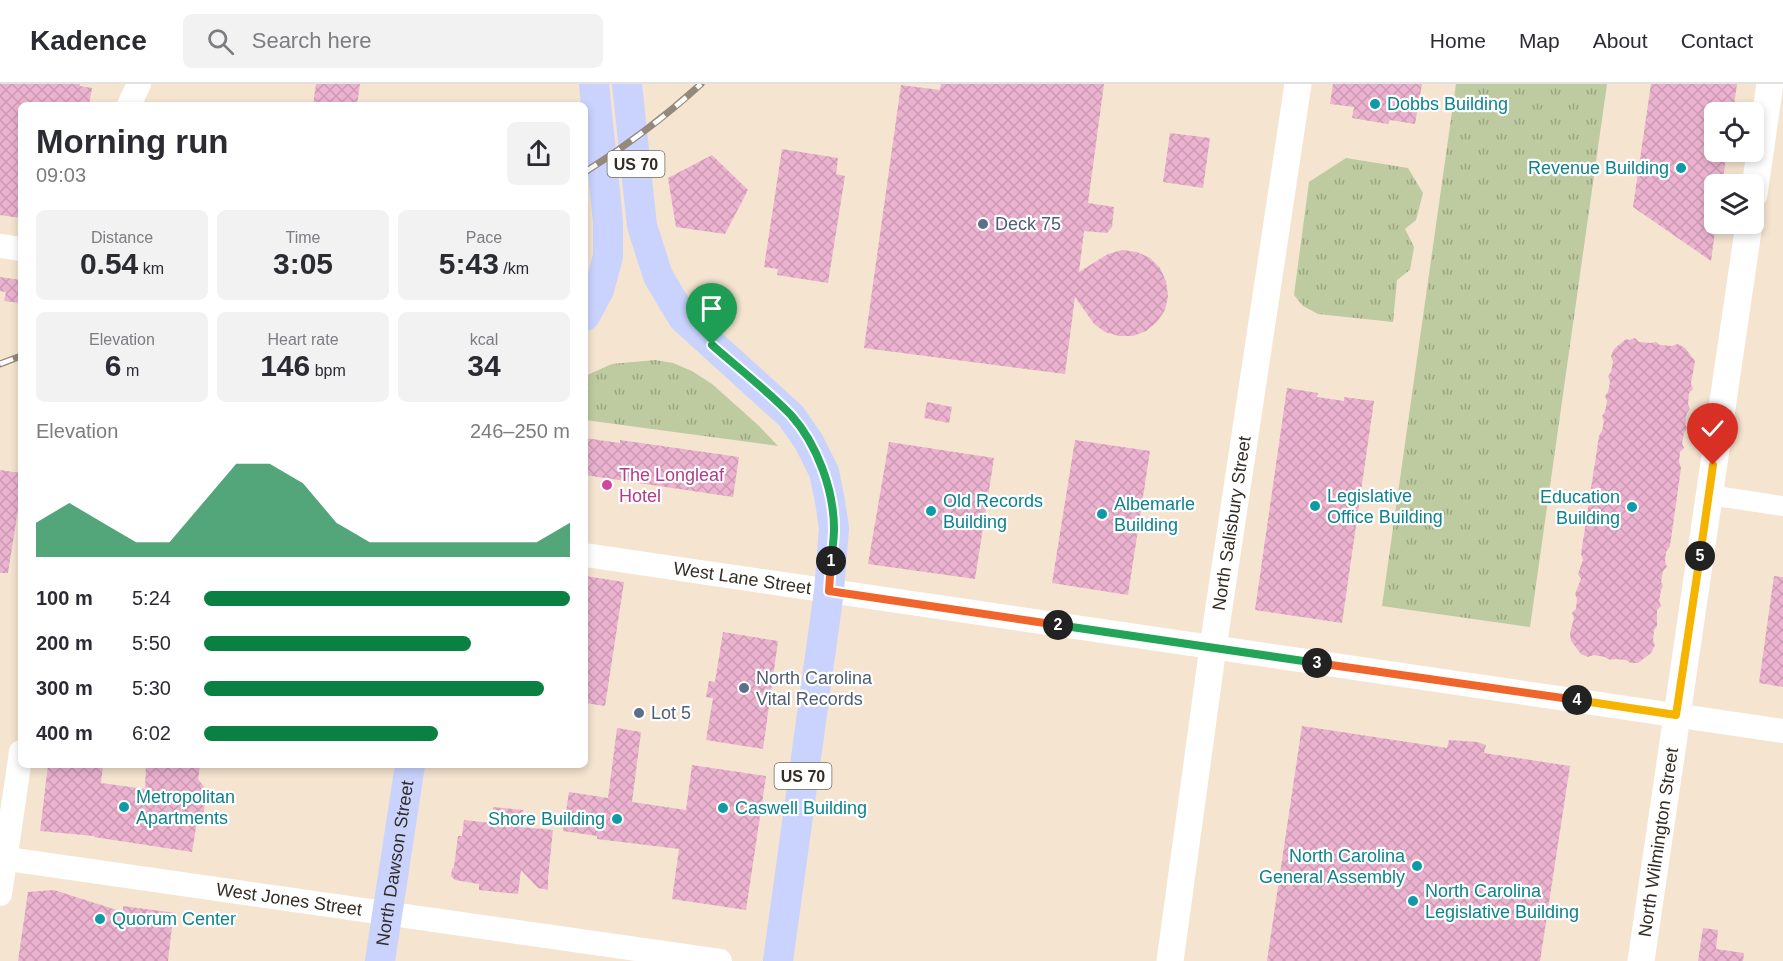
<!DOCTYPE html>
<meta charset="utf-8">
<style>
:root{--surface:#fff;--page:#f2f2f3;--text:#2b2b33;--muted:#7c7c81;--line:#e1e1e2;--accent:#0b8043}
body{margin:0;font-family:Arial,sans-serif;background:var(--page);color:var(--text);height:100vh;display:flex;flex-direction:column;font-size:22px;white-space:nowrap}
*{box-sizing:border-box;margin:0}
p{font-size:20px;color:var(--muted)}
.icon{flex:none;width:33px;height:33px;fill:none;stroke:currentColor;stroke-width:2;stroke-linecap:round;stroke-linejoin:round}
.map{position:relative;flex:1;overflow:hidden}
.drawer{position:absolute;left:18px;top:18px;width:570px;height:666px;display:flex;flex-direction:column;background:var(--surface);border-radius:9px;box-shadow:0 3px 9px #0003}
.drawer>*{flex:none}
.tools{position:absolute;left:1704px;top:18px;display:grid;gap:12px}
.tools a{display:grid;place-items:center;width:60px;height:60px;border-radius:9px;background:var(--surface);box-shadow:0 3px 9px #0003;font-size:30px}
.pin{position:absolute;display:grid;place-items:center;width:51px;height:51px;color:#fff;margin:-62px -26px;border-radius:50% 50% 50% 0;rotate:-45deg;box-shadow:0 0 6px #0007}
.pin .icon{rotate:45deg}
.km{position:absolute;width:30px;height:30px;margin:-15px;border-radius:50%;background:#222;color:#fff;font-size:16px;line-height:30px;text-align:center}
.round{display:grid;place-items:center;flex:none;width:63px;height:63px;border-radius:9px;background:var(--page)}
.headline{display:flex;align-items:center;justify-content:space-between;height:102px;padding:0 18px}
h1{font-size:33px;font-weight:700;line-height:45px}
.metrics{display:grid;grid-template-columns:repeat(3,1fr);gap:9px;height:102px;padding:6px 18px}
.metrics div{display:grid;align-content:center;border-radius:9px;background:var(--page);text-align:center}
.metrics b{font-size:30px;font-weight:700}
.metrics small{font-size:16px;font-weight:400}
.metrics p{font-size:16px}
.chart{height:168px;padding:12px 18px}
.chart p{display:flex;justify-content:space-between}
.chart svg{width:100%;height:108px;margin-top:6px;fill:var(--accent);opacity:.7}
ul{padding:0 18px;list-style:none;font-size:20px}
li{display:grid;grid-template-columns:96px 72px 1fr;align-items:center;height:45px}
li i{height:15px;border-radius:8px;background:var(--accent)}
header{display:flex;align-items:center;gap:36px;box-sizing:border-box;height:84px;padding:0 30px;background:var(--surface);border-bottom:2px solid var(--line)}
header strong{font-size:28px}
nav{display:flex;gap:33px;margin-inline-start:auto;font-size:21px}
.search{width:420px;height:54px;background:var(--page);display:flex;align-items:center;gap:15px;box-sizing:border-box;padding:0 21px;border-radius:9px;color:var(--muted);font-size:22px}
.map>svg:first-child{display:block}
</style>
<header>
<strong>Kadence</strong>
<div class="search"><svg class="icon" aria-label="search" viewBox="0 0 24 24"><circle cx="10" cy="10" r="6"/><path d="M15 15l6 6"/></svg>Search here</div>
<nav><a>Home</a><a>Map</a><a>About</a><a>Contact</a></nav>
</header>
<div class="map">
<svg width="1783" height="877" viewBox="0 0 1783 877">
<defs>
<pattern id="grass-tufts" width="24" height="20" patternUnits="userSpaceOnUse" patternTransform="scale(1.5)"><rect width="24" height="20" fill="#beca9f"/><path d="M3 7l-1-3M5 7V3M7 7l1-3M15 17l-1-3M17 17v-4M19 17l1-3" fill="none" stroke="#9ba481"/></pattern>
<pattern id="building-cross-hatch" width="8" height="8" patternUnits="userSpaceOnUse" patternTransform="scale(1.5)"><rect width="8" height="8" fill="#ecb3d0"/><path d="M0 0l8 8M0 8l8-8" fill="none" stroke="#cb9ab2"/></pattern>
</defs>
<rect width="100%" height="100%" fill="#f4e4d0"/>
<g fill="url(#grass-tufts)">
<polygon points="1456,0 1607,0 1530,543 1382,522"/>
<polygon points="1346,74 1408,84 1423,109 1416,136 1405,145 1414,163 1410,186 1397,196 1393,238 1318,230 1303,222 1294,211 1309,98"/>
<polygon points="655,276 673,279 692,287 712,300 758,341 778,362 585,336 585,292 612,280"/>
</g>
<g fill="url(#building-cross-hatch)">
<polygon points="0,0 80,0 80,2 92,4 89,21 21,21 21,134 0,131"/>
<polygon points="316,0 360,0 357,21 313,21"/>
<polygon points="941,0 1104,0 1088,119 1114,123 1112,143 1107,149 1084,147 1079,188 1108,170 1122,166 1137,168 1150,174 1160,184 1166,197 1168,212 1165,226 1157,238 1146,247 1133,252 1119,252 1105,248 1094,240 1075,213 1065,290 864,264 901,1 940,6"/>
<polygon points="1333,0 1422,0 1415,40 1390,36 1388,40 1352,34 1354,23 1330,20"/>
<polygon points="1651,0 1737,0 1733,28 1714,28 1714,68 1727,68 1722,100 1714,100 1714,140 1716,140 1711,177 1633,123"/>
<polygon points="1170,49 1210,54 1203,104 1163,98"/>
<polygon points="782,65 838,74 836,90 845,92 828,199 777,191 778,185 764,183"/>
<polygon points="712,71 748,106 725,150 676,143 668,94"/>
<polygon points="0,193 21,196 21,219 4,217 6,208 0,207"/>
<polygon points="1635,254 1639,258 1651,259 1656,258 1660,261 1672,262 1678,260 1685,264 1695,277 1691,300 1693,305 1689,309 1688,320 1690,325 1687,329 1685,340 1687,344 1684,349 1682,359 1684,364 1680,368 1679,378 1681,384 1670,462 1666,468 1665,478 1667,483 1663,487 1661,498 1663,502 1661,506 1659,517 1661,522 1657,526 1657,542 1654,546 1653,556 1655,561 1651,569 1638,579 1631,579 1626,576 1615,575 1610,576 1605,573 1594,571 1588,573 1581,570 1571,557 1570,549 1574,534 1572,529 1576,525 1577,515 1575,510 1581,495 1578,490 1583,476 1581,470 1599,352 1602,347 1604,337 1602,332 1605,328 1607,317 1605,312 1608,308 1610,298 1608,292 1611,288 1613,278 1611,272 1614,265 1626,255 1629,256"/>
<polygon points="1287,304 1318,309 1317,313 1344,317 1344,313 1374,317 1342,539 1255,526"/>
<polygon points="927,318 952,323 949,339 924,334"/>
<polygon points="585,354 620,359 620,356 739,373 733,413 585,391"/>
<polygon points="1075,356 1150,367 1128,511 1052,499"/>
<polygon points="889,358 994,374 975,495 868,480"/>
<polygon points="0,386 21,389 21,406 8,489 0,489"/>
<polygon points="585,492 624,498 605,622 585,619"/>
<polygon points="1774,492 1783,493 1783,603 1759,599"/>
<polygon points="723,548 778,557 763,665 706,656 713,614 706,613 709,597 715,598"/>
<polygon points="1302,642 1447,664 1449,656 1477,658 1486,661 1484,669 1570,682 1540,877 1267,877"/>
<polygon points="617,644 641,648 632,718 686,726 692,681 766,692 746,826 672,815 679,765 597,755 597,752 563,747 569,708 608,714"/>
<polygon points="48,681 103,681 101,699 145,705 146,681 200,681 198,695 207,707 203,732 198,731 192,768 94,753 94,752 40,747"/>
<polygon points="493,723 523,726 521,743 553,746 548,794 548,806 538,804 521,786 518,810 479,806 479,800 455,796 451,792 452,785 454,783 458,752 462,752 464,736 491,739"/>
<polygon points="54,806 123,828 123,822 176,829 174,842 172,842 168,877 18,877 28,808"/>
<polygon points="1703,844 1718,846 1716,865 1744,869 1743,877 1698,877"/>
</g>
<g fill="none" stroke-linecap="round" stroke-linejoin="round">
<polyline stroke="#fff" stroke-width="20" points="1709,411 1783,422"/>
<g stroke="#fff" stroke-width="24">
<polyline points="129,21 139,0"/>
<polyline points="0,162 21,165"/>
<path id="s1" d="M 585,471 L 1783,647"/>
<path id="s2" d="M 0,774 L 720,877"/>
<polyline points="0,810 21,668"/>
</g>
<g stroke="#fff" stroke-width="27">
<polyline points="1754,110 1770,0"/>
<path id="s3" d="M 1170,877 L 1213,563 L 1298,0"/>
<path id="s4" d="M 1641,877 L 1749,140"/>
</g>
<g stroke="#c9d3fe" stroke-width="30">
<polyline points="627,0 642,142 658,192 683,234 791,332 809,358 824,388 830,417 834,444 829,507 778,877"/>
<polyline points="585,232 599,206 608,172 608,138 594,0"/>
<path id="s5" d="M 380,877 L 410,681"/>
</g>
<defs>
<g id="rail">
<path d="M 585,88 C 626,62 665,33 701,0"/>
<polyline points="0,280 21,272"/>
</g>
</defs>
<use href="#rail" stroke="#94897b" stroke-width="7"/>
<use href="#rail" stroke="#fff" stroke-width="4.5" stroke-dasharray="14" stroke-linecap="butt"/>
</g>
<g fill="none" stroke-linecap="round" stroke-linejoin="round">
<defs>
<path id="split-1" d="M 712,261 C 738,284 767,306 791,331 C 817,360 834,406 834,445 C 834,456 832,467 831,477"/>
<polyline id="split-2" points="831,477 829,507 1058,541"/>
<polyline id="split-3" points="1058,541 1317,579"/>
<polyline id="split-4" points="1317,579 1577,616"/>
<polyline id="split-5" points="1577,616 1676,631 1700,472"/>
<polyline id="split-6" points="1700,472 1713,381"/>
</defs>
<use href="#split-1" stroke="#fff" stroke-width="12"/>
<use href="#split-2" stroke="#fff" stroke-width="12"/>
<use href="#split-3" stroke="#fff" stroke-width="12"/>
<use href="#split-4" stroke="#fff" stroke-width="12"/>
<use href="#split-5" stroke="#fff" stroke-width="12"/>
<use href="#split-6" stroke="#fff" stroke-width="12"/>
<use href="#split-1" stroke="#22a559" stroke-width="8"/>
<use href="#split-2" stroke="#f0652b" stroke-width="8"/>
<use href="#split-3" stroke="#22a559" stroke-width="8"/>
<use href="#split-4" stroke="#f0652b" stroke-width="8"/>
<use href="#split-5" stroke="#f5b400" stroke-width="8"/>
<use href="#split-6" stroke="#f5b400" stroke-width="8"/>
</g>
<g fill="#0f9aa8" stroke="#fff" stroke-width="2">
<circle cx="1375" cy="20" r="6"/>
<circle cx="1681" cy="84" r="6"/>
<circle cx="1315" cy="422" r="6"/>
<circle cx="1632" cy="423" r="6"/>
<circle cx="931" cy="427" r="6"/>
<circle cx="1102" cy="430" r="6"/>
<circle cx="124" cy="723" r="6"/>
<circle cx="723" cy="724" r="6"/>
<circle cx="617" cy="735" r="6"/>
<circle cx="1417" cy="782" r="6"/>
<circle cx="1413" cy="817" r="6"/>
<circle cx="100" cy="835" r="6"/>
</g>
<g fill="#5c6f8a" stroke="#fff" stroke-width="2">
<circle cx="983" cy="140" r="6"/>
<circle cx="744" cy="604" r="6"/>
<circle cx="639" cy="629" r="6"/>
</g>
<circle fill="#d1479c" stroke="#fff" stroke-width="2" cx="607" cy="401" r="6"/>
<g text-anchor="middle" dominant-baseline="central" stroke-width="4.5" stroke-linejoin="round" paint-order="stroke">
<g fill="#fff" stroke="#706c66" stroke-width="1.5">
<rect x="607.5" y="67" width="57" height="26" rx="4.5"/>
<rect x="774.5" y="679" width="57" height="26" rx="4.5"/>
</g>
<g font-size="16" font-weight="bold" fill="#332d25">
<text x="636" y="80">US 70</text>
<text x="803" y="692">US 70</text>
</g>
<g font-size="18" fill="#0d838f" stroke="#fff" text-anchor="start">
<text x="1387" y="20">Dobbs Building</text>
<text x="1669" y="84" text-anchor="end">Revenue Building</text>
<text x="1327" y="412">Legislative<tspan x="1327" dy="21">Office Building</tspan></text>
<text x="1620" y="413" text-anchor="end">Education<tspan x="1620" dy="21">Building</tspan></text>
<text x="943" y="417">Old Records<tspan x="943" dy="21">Building</tspan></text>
<text x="1114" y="420">Albemarle<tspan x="1114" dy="21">Building</tspan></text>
<text x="136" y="713">Metropolitan<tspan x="136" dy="21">Apartments</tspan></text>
<text x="735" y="724">Caswell Building</text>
<text x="605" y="735" text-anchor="end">Shore Building</text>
<text x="1405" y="772" text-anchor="end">North Carolina<tspan x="1405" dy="21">General Assembly</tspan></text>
<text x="1425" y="807">North Carolina<tspan x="1425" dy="21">Legislative Building</tspan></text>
<text x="112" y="835">Quorum Center</text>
</g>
<g font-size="18" fill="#4e5e75" stroke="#fff" text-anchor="start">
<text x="995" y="140">Deck 75</text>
<text x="756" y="594">North Carolina<tspan x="756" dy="21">Vital Records</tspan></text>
<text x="651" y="629">Lot 5</text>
</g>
<g font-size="18" fill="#b23c85" stroke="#fff" text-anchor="start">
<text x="619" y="391">The Longleaf<tspan x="619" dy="21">Hotel</tspan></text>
</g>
<g font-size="18" fill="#332d25" stroke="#fff">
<text stroke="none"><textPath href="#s3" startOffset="442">North Salisbury Street</textPath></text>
<text stroke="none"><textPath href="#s1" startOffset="159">West Lane Street</textPath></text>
<text stroke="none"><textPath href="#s4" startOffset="120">North Wilmington Street</textPath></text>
<text stroke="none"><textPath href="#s5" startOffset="99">North Dawson Street</textPath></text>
<text stroke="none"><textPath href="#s2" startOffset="292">West Jones Street</textPath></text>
</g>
</g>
</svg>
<div class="tools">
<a><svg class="icon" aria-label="locate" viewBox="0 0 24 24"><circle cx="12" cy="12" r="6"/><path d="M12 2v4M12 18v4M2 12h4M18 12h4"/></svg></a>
<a><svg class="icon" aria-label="layers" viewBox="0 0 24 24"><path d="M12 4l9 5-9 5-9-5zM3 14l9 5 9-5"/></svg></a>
</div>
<div class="pin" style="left:712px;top:261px;background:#1e9e55"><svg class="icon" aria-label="arrive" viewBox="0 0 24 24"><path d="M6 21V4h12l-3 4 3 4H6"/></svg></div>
<div class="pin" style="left:1713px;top:381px;background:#d93025"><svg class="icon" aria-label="check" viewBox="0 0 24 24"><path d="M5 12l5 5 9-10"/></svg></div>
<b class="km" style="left:831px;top:477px">1</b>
<b class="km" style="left:1058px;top:541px">2</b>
<b class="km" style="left:1317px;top:579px">3</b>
<b class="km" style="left:1577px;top:616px">4</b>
<b class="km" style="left:1700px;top:472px">5</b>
<section class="drawer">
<div class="headline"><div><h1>Morning run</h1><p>09:03</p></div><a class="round"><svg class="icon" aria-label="share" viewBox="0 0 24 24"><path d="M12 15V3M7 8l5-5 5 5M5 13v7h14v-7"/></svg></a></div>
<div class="metrics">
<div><p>Distance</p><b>0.54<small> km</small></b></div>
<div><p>Time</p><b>3:05</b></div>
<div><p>Pace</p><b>5:43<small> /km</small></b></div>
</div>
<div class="metrics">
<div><p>Elevation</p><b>6<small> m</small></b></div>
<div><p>Heart rate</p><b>146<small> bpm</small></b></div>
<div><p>kcal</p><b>34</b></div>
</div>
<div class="chart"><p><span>Elevation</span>246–250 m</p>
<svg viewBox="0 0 160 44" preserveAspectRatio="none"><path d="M0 44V30L10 22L20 30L30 38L40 38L50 22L60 6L70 6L80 14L90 30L100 38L110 38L120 38L130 38L140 38L150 38L160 30V44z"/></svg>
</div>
<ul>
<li><b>100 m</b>5:24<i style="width:100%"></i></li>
<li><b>200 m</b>5:50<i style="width:73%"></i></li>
<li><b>300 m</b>5:30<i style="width:93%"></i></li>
<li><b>400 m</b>6:02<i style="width:64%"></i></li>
</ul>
</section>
</div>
